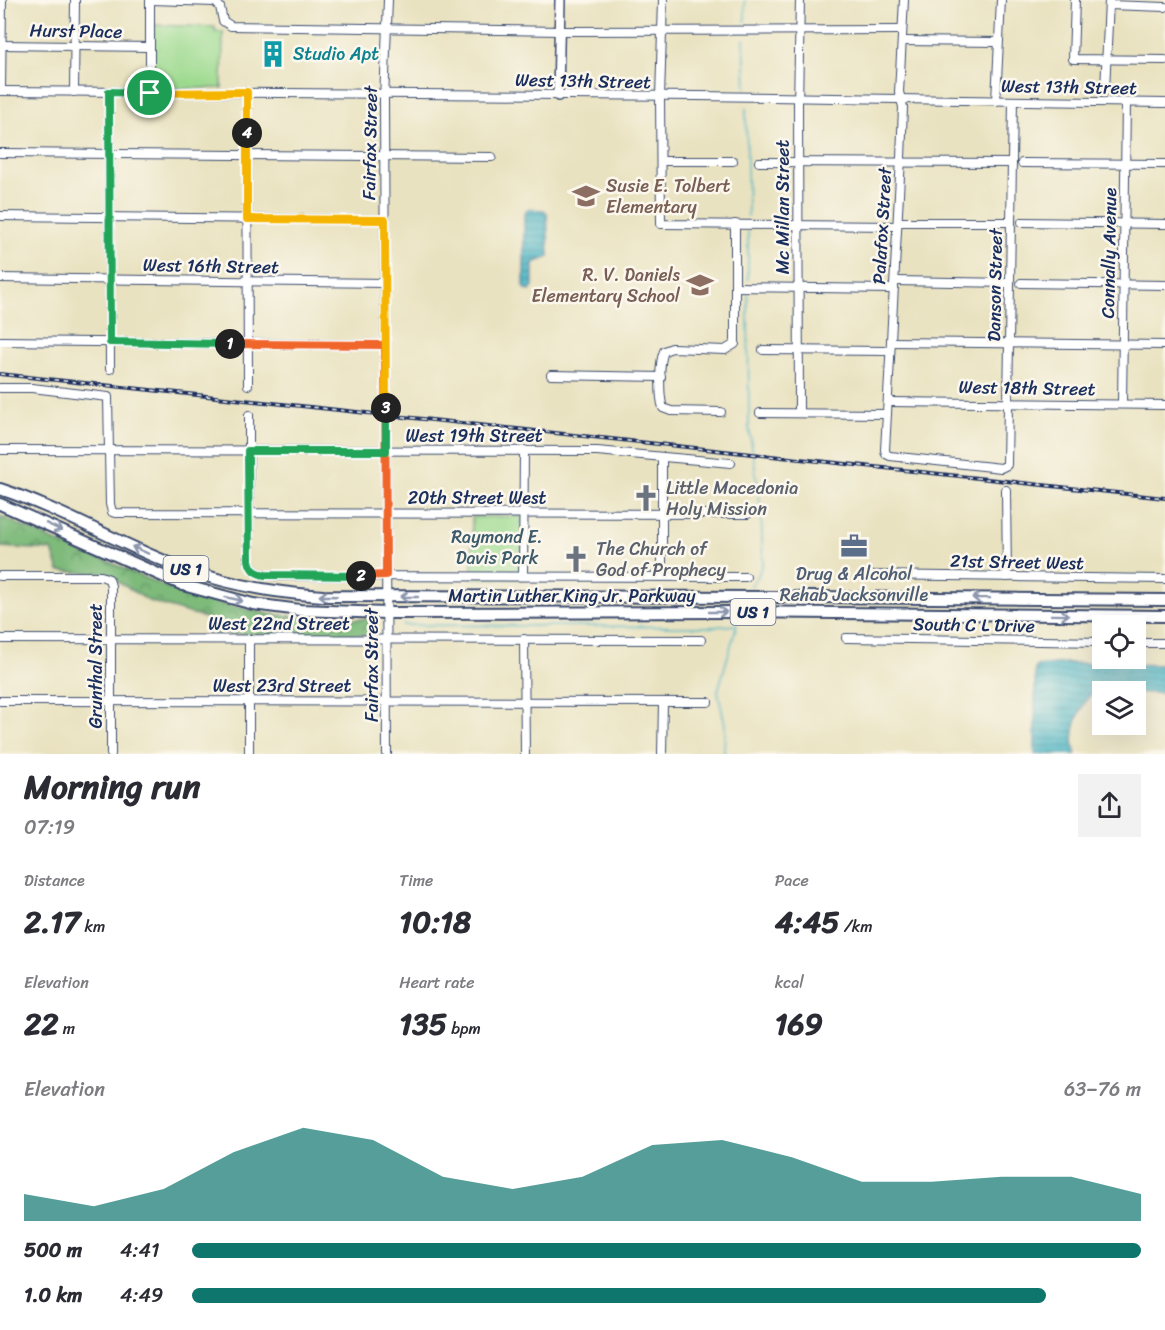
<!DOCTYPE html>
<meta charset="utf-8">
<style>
:root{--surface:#fff;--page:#f2f2f3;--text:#2b2b33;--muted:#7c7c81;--accent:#0f766e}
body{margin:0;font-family:Sriracha,sans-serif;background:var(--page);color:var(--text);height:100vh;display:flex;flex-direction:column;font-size:22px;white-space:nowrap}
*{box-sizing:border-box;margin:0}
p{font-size:20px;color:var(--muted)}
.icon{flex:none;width:33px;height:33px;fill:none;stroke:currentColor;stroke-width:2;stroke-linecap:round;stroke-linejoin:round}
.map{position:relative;height:754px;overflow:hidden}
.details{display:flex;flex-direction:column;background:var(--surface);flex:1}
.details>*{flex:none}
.tools{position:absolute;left:1092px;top:615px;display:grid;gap:12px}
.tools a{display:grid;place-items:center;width:54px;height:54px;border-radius:0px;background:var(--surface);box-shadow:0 6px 24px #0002;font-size:30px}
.pin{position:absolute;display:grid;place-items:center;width:51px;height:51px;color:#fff;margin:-26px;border:3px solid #fff;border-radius:50%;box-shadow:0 2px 6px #0007}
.km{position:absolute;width:30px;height:30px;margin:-15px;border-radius:50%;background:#222;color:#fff;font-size:16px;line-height:30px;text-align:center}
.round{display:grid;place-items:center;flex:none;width:63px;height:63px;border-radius:0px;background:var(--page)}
.summary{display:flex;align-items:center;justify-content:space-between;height:102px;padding:0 24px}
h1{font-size:33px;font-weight:700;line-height:45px}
.metrics{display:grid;grid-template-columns:repeat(3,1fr);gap:9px;height:102px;padding:6px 24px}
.metrics div{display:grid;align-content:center}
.metrics b{font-size:30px;font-weight:700}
.metrics small{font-size:16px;font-weight:400}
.metrics p{font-size:16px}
.chart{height:168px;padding:12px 24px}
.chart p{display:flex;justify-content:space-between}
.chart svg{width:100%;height:108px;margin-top:6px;fill:var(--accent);opacity:.7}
ul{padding:0 24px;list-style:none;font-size:20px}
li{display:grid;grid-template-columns:96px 72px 1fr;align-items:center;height:45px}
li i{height:15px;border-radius:8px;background:var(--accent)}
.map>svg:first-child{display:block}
</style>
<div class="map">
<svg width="1165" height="754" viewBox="0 0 1165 754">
<defs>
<pattern id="forest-crowns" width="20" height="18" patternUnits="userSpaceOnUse" patternTransform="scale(1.5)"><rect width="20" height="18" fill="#7eba7a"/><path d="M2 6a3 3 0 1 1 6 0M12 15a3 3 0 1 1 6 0" fill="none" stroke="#669867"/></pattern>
<pattern id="water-rules" width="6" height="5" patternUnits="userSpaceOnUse" patternTransform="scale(1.5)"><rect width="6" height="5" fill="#46b2c2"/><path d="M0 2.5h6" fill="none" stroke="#3a91a1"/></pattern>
</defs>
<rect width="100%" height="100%" fill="#fbf7ec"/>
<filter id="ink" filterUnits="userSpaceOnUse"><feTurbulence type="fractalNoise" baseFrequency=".0167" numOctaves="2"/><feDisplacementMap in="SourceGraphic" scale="12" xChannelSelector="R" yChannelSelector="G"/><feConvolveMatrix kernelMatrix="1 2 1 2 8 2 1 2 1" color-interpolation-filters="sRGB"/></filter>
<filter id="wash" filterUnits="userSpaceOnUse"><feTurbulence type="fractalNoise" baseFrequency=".008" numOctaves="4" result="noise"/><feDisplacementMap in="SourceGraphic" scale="24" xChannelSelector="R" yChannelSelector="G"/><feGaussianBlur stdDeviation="1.35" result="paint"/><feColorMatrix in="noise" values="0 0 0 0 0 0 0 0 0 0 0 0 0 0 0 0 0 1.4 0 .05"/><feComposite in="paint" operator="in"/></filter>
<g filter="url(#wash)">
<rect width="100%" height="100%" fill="#e9e2c0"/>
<polygon fill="url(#forest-crowns)" stroke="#4c746c" stroke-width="1.5" points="0,516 83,554 105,560 166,587 217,603 270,614 317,619 368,619 373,635 213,634 212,620 149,601 106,574 59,571 52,550 0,547"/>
<g fill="#9dda8f" stroke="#5c8476" stroke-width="1.5">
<polygon points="153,25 215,27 215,32 223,32 222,88 153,89"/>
<polygon points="522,516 521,579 472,578 472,517"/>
</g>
<g fill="url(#water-rules)" stroke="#307090" stroke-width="1.5">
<polygon points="528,209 544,210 547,213 549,257 533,263 533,286 530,291 525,289 524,285 524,216 525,212"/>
<path d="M 1066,663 L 1165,665 L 1165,693 L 1102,692 L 1091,694 C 1079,709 1068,735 1076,754 L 1035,754 L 1035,669 L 1037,666 Z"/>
</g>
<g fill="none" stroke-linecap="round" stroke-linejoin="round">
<g stroke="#46b2c2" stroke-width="1.5">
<polyline points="745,21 745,0"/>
<polyline points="744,39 746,88"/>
<polyline points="746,108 748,216"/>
<polyline points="748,279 748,232"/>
<polyline points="748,295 749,427 761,510 763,562 758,576 751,586"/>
<polyline points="403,625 710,627 737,625"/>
<polyline points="724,754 725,725 718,691 737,624"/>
</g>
</g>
</g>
<g filter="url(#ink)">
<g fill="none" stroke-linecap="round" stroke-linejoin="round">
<defs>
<g id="minor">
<polyline points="151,0 215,2 220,7 223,21 231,26 560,31 902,30"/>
<polyline points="663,0 660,97 661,224 897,226"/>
<polyline points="904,0 899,92 903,107 901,158 885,450 886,454 890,456 1001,468 1007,465 1013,101"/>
<polyline points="1075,0 1073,59 1165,60"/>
<polyline points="1109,5 1165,7"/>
<polyline points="902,41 998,42"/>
<polyline points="1,45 150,47"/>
<polyline points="0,91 697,96 1165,103"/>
<polyline points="1,91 2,0"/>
<polyline points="1105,91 1109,0"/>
<polyline points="74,92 75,0"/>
<polyline points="109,92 110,369"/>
<polyline points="247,92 248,385"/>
<polyline points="150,93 150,0"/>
<polyline points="996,101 1001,0"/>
<polyline points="0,153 492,157"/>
<polyline points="661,161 733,161"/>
<polyline points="759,162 1012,163"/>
<polyline points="1022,163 1165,164"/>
<polyline points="0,216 385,220"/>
<polyline points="898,222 1011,222"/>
<polyline points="1022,222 1165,224"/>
<polyline points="0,278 385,283"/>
<polyline points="895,281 1010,283"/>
<polyline points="1021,283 1165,285"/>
<polyline points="735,287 893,289"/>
<polyline points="0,341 385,345"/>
<polyline points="891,342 1165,345"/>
<polyline points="763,350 890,351"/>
<polyline points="551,375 661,377"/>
<polyline points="0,388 32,388 108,397 110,504 112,512 115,513 748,514"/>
<polyline points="889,402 1165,405"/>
<polyline points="1122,404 1126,103"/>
<path d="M 721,412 L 671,411 L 663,408 C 659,396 659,362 664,351 L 672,348 L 725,350 L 735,344 L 735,224"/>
<polyline points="760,413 887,414"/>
<polyline points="799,413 798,104 800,0"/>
<path d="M 249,415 L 249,560 C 253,576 265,575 278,576 L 746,577"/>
<polyline points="0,450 597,451 731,463"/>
<polyline points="1006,490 1007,577"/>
<polyline points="868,575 1165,579"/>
<polyline points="0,576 101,576 109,579 111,586 111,754"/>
<polyline points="523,576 524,450"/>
<polyline points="662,576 662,457"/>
<polyline points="846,638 1102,642"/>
<polyline points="0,639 701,640"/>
<polyline points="249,639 249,754"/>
<polyline points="524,639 525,754"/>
<polyline points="1136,643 1165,643"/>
<polyline points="0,701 708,702"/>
<polyline points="387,754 384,100 388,0"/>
<polyline points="662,754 663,702"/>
</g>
<polyline id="major" points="558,96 560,0"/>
<g id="highway">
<path d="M 0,489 C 64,510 122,546 185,569 C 230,585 276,593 323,596 L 808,597 L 1165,600"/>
<polyline points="0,504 183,585 253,604 300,610 386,613 737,612 1165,616"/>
</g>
</defs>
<use href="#minor" stroke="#3a4a6d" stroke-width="10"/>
<use href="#major" stroke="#3a4a6d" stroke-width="12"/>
<use href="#highway" stroke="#3a4a6d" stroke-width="14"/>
<use href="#minor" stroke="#fff" stroke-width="8"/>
<use href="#major" stroke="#fff" stroke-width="9"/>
<use href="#highway" stroke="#fff" stroke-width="10"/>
<defs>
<polyline id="rail" points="0,374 1165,498"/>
</defs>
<use href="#rail" stroke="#1b2f5e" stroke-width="4"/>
<use href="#rail" stroke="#fbf7ec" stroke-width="1.5" stroke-dasharray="4.5" stroke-linecap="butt"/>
</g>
<defs><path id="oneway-shaft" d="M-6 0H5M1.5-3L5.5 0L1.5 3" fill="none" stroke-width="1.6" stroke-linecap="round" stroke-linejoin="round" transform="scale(1.5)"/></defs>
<g stroke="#8d97ae">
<use href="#oneway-shaft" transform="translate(54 527) rotate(25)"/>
<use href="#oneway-shaft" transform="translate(140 550) rotate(-156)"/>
<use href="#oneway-shaft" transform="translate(328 596) rotate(-178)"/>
<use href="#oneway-shaft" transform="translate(409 597) rotate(-180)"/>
<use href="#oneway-shaft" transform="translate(981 598) rotate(-179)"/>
<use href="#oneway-shaft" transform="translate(234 599) rotate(13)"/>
<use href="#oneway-shaft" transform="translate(718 612)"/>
<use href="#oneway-shaft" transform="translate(1060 615) rotate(1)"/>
</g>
</g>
<g fill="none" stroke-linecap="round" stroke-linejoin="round" filter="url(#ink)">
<defs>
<polyline id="split-1" points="150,93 109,92 110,342 230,344"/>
<polyline id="split-2" points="230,344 385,345 386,575 361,576"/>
<path id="split-3" d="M 361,576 L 265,575 C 255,573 251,570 249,560 L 248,451 L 386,451 L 386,408"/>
<polyline id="split-4" points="247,133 247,219 385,220 386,408"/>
<polyline id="split-5" points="150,93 247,92 247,133"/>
</defs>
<use href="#split-1" stroke="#fff" stroke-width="12"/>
<use href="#split-2" stroke="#fff" stroke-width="12"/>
<use href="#split-3" stroke="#fff" stroke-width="12"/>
<use href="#split-4" stroke="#fff" stroke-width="12"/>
<use href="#split-5" stroke="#fff" stroke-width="12"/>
<use href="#split-1" stroke="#22a559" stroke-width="8"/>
<use href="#split-2" stroke="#f0652b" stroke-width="8"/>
<use href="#split-3" stroke="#22a559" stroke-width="8"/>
<use href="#split-4" stroke="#f5b400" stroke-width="8"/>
<use href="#split-5" stroke="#f5b400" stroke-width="8"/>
</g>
<defs>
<symbol id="building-bare" viewBox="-9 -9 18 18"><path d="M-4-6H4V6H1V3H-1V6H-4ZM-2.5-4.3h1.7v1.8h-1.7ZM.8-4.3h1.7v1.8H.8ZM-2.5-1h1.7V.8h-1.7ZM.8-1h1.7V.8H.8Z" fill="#0f9aa8" stroke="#fbf7ec" stroke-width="2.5" paint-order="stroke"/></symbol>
<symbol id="school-bare" viewBox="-9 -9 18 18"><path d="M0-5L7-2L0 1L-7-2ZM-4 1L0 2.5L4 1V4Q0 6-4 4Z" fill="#8d6e63" stroke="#fbf7ec" stroke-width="2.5" paint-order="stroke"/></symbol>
<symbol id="church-bare" viewBox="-9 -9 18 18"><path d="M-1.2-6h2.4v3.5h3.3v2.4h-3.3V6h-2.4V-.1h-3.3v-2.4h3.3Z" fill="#6b7280" stroke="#fbf7ec" stroke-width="2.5" paint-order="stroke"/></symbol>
<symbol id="office-bare" viewBox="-9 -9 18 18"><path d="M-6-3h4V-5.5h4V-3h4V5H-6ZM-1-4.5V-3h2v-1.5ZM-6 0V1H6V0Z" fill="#5c6f8a" stroke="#fbf7ec" stroke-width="2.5" paint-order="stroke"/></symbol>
</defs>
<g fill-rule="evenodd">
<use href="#building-bare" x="254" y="35" width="38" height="38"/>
<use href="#school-bare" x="567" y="177" width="38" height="38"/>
<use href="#school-bare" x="681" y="266" width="38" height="38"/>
<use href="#church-bare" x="627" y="479" width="38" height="38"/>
<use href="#office-bare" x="835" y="527" width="38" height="38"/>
<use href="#church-bare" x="557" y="540" width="38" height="38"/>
</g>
<g text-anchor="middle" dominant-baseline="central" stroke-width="5" stroke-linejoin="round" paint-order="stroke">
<g fill="#fbf7ec" stroke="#5e6b89" stroke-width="1.5">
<rect x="163.5" y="556" width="45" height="26" rx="4.5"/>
<rect x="730.5" y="599" width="45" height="26" rx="4.5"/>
</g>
<g font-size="16" font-weight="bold" fill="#1b2f5e">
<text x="186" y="569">US 1</text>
<text x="753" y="612">US 1</text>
</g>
<g font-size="18" fill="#1b2f5e" stroke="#fbf7ec">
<text transform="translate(76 31) rotate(1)">Hurst Place</text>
<text transform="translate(583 81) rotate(1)">West 13th Street</text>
<text transform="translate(1069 87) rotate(1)">West 13th Street</text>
<text transform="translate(370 143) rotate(-89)">Fairfax Street</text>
<text transform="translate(783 207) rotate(-90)">Mc Millan Street</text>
<text transform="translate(882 226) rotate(-87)">Palafox Street</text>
<text transform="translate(1109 253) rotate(-89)">Connally Avenue</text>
<text transform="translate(211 266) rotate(1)">West 16th Street</text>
<text transform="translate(995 285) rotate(-89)">Danson Street</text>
<text transform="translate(1027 388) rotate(1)">West 18th Street</text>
<text x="474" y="436">West 19th Street</text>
<text x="477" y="498">20th Street West</text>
<text transform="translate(1017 562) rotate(1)">21st Street West</text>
<text x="572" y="596">Martin Luther King Jr. Parkway</text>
<text x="279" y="624">West 22nd Street</text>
<text transform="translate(974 625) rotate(1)">South C L Drive</text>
<text transform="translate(372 665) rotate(-90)">Fairfax Street</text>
<text transform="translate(96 666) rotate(-90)">Grunthal Street</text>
<text x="282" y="686">West 23rd Street</text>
</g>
<g font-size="18" fill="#0d838f" stroke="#fbf7ec" text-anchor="start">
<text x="293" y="54">Studio Apt</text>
</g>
<g font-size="18" fill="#785e54" stroke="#fbf7ec" text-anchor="start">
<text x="606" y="186">Susie E. Tolbert<tspan x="606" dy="21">Elementary</tspan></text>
<text x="680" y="275" text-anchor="end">R. V. Daniels<tspan x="680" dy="21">Elementary School</tspan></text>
</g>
<g font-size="18" fill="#5b616d" stroke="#fbf7ec" text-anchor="start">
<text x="666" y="488">Little Macedonia<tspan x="666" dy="21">Holy Mission</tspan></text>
<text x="596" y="549">The Church of<tspan x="596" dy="21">God of Prophecy</tspan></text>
</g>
<g font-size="18" fill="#3c5a6a" stroke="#fbf7ec">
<text x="497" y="537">Raymond E.<tspan x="497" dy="21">Davis Park</tspan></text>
</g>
<g font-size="18" fill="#4e5e75" stroke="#fbf7ec">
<text x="854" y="574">Drug &amp; Alcohol<tspan x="854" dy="21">Rehab Jacksonville</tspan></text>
</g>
</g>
</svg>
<div class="tools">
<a><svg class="icon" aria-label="locate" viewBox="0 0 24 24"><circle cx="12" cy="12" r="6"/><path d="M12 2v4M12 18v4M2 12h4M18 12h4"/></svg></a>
<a><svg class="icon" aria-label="layers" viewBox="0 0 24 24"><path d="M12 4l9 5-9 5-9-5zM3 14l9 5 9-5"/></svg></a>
</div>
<div class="pin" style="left:150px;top:93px;background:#1e9e55"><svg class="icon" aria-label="arrive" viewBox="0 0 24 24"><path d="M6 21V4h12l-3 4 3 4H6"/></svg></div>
<b class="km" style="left:230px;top:344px">1</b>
<b class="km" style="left:361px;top:576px">2</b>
<b class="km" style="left:386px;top:408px">3</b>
<b class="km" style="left:247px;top:133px">4</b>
</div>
<section class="details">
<div class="summary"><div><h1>Morning run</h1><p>07:19</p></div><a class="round"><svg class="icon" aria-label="share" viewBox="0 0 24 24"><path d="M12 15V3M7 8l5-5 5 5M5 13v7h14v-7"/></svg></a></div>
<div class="metrics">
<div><p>Distance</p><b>2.17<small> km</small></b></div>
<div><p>Time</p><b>10:18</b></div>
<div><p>Pace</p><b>4:45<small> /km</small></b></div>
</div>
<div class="metrics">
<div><p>Elevation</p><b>22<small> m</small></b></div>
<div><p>Heart rate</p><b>135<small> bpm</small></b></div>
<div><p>kcal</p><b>169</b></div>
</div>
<div class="chart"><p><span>Elevation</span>63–76 m</p>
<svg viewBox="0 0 160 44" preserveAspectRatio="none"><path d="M0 44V33L10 38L20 31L30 16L40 6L50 11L60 26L70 31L80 26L90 13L100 11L110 18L120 28L130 28L140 26L150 26L160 33V44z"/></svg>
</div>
<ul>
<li><b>500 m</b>4:41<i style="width:100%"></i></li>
<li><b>1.0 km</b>4:49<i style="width:90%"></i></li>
</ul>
</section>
